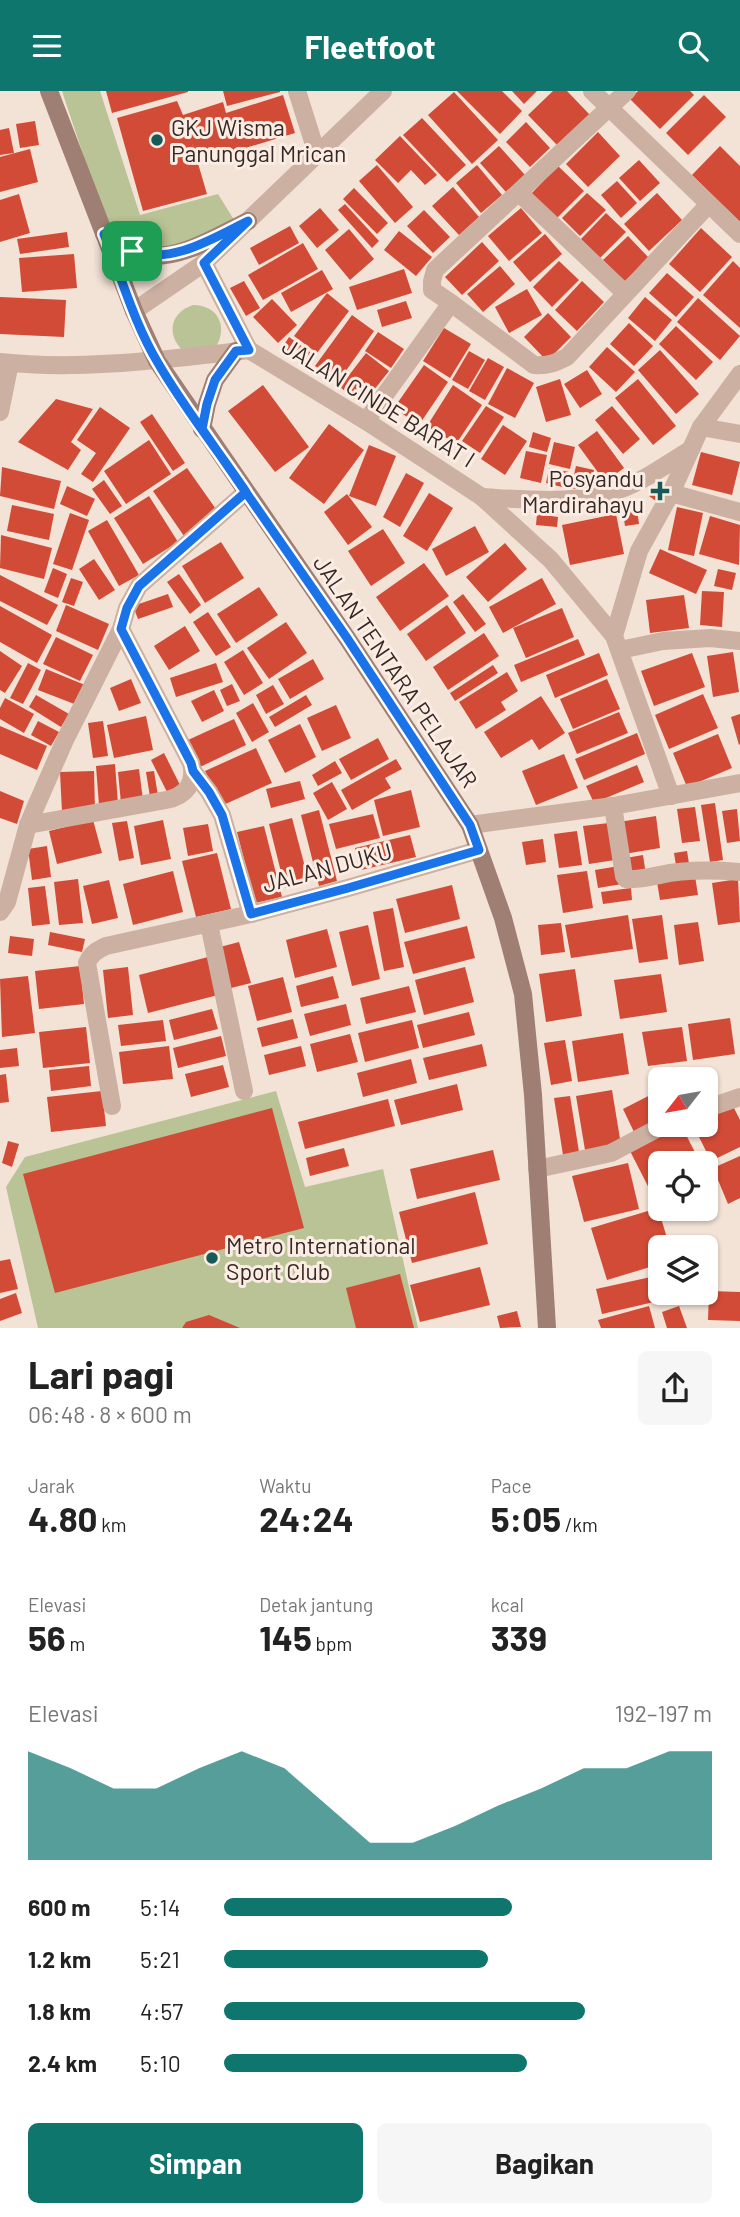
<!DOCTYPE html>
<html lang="id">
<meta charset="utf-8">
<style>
:root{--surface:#fff;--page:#f6f6f6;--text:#222;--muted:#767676;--accent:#0f766e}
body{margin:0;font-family:Barlow,sans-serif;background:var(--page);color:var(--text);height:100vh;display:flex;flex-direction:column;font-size:26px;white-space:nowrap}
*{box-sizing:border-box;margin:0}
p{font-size:23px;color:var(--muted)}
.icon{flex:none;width:38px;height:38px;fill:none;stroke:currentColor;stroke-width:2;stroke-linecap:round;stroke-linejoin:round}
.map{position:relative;height:1237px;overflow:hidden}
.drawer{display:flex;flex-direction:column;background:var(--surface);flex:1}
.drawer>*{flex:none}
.needle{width:46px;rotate:239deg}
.controls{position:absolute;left:648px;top:976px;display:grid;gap:14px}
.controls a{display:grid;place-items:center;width:70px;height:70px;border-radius:10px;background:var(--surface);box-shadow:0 2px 5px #0004;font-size:35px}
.pin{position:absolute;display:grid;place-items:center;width:60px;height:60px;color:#fff;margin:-30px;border-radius:14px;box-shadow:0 4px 10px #0006}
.round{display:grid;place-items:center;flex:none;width:74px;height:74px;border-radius:10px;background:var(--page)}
.headline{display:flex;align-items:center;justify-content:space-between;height:119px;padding:0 28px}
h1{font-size:38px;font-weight:700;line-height:52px}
.metrics{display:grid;grid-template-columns:repeat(3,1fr);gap:10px;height:119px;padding:7px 28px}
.metrics div{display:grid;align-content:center}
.metrics b{font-size:35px;font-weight:700}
.metrics small{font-size:19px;font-weight:400}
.metrics p{font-size:19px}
.chart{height:196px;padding:14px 28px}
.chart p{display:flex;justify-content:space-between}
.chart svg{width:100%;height:126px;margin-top:7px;fill:var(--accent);opacity:.7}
.cta{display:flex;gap:14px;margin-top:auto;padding:14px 28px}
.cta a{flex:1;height:80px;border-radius:10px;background:var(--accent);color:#fff;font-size:28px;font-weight:700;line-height:80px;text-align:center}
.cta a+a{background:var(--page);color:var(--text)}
ul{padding:0 28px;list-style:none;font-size:23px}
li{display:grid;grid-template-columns:112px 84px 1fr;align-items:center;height:52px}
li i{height:18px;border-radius:9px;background:var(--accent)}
header{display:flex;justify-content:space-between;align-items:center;height:91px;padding:0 28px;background:var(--accent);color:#fff;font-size:32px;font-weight:700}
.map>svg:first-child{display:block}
</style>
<header><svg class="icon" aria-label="menu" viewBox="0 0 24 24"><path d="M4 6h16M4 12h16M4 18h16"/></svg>Fleetfoot<svg class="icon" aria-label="search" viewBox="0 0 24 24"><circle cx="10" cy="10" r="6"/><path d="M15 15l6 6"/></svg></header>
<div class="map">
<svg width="740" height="1237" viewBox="0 0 740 1237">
<rect width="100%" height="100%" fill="#f3e2d6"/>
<g fill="#b9c395">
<polygon points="62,0 100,0 140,124 218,103 236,132 204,164 121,178"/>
<path d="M 193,214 C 216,214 228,233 217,254 L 183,260 C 166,243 170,222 193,214 Z"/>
<polygon points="276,1000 305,1096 383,1078 418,1237 38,1237 6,1096 25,1066"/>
</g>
<g fill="#d14b36">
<polygon points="106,0 188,0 188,1 112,22"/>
<polygon points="223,0 280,0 280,1 227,15"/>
<polygon points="457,0 502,0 522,20 500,43"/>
<polygon points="512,0 537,0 524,13"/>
<polygon points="553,0 567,0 590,24 558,55 528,24"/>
<polygon points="638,0 690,0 694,4 660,38 630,8"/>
<polygon points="454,1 498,49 472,73 428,24"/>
<polygon points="283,4 295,42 199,71 192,52 207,103 143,120 117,27 177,10 183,24 223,11 226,22"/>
<polygon points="704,4 726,26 688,64 666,42"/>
<polygon points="422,27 466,74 447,91 403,44"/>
<polygon points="35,30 39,54 20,57 16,33"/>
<polygon points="526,31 550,57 530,76 506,51"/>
<polygon points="9,37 14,62 0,64 0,39"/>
<polygon points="598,41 620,65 588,96 566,73"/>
<polygon points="400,45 437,84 425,94 411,79 398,92 375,69"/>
<polygon points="499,55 525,84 506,101 480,72"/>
<polygon points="720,55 740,75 740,131 692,84"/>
<polygon points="30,58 38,91 0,101 0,66"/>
<polygon points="639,69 660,92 640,110 619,87"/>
<polygon points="377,74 413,116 395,132 359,90"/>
<polygon points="477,74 502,104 481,122 456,92"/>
<polygon points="558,75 584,100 555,129 529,105"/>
<polygon points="617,90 637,112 621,127 601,104"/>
<polygon points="453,96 479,126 459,144 432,115"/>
<polygon points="354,97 388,132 377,143 343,108"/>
<polygon points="587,102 606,119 580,145 562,127"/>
<polygon points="657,102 682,129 649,160 624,133"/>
<polygon points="19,103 30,142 0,151 0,109"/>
<polygon points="345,113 379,150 372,157 338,119"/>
<polygon points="320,117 339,139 317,157 299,135"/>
<polygon points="521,117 542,142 509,170 488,145"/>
<polygon points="424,119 450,146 433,162 407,135"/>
<polygon points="606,122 626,141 600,167 581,148"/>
<polygon points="290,135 299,152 259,174 250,157"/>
<polygon points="701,137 732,166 700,201 669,173"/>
<polygon points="349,138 374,168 350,189 325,159"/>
<polygon points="399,140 432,166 416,185 384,159"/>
<polygon points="67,141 69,156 20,163 17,148"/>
<polygon points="545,143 562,163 530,191 513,171"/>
<polygon points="628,145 649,167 624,191 603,169"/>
<polygon points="482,151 499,170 462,204 445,186"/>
<polygon points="303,152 318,178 263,209 248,184"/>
<polygon points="74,163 77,197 22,201 19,167"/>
<polygon points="559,170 579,189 552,216 533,196"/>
<polygon points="733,170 740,177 740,237 703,204"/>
<polygon points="500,175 515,193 483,221 467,203"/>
<polygon points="404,178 412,202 357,219 349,196"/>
<polygon points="322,179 333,198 291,221 281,202"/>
<polygon points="667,182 694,206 676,226 649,202"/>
<polygon points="244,190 260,217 246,225 230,197"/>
<polygon points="582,190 604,211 577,240 555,219"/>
<polygon points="527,198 542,224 509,242 495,216"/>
<polygon points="327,202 349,220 317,262 294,245"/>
<polygon points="0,206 66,209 64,246 0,243"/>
<polygon points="645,206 672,229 655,250 628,227"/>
<polygon points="698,207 740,245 720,269 677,231"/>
<polygon points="272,208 297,234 278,252 253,226"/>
<polygon points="406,210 412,227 382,236 377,219"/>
<polygon points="548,222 571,246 547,270 524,246"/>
<polygon points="352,224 374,240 338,291 315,275"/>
<polygon points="629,232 653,255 634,275 610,253"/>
<polygon points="676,235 713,271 696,289 659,253"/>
<polygon points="444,237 471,253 450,287 423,270"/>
<polygon points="378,241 404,258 391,277 365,260"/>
<polygon points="289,246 314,264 307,274 282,257"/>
<polygon points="607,256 635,281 616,301 589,276"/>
<polygon points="660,259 699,303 676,323 638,279"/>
<polygon points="469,260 485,269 468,298 452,289"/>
<polygon points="366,262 389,280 362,314 340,296"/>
<polygon points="488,267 504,276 485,309 469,300"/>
<polygon points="424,274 448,291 419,334 394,317"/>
<polygon points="507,277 534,292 515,327 488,313"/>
<polygon points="587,279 602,303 580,317 564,293"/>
<polygon points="560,288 571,324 546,331 536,296"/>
<polygon points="638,288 676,335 653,354 615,307"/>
<polygon points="263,294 309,356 275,381 228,320"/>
<polygon points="453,294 482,314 456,353 427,335"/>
<polygon points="56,308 93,318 71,351 81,359 68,379 18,351"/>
<polygon points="486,315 504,326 480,362 462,350"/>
<polygon points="612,315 640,348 623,363 595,329"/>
<polygon points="100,316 130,337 93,391 81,383 96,362 77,349"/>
<polygon points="152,323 185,372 173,380 140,331"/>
<polygon points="329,333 364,359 324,413 289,387"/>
<polygon points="503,334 527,350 505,384 481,368"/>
<polygon points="597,340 624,377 605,391 578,354"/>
<polygon points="533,341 551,347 547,361 529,356"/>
<polygon points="149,349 171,383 126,413 104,380"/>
<polygon points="554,351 575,356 570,378 549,373"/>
<polygon points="369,354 396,365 376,415 349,405"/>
<polygon points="526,360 547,364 541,392 520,387"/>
<polygon points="701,361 740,371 732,404 692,394"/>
<polygon points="576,375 594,379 590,401 571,397"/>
<polygon points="2,376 61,390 54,418 0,405"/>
<polygon points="187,377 218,421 184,445 153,400"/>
<polygon points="549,377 569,381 566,397 546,392"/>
<polygon points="406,382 424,392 400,436 383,426"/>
<polygon points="104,389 122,415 110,423 92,398"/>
<polygon points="658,391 669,398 660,413 649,405"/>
<polygon points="67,395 95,408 87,425 60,413"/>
<polygon points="429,402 453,417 427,460 403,445"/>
<polygon points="347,403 372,436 348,454 324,421"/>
<polygon points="149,405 178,451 143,473 114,427"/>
<polygon points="636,412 639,433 625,435 622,414"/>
<polygon points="12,414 54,423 49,449 7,440"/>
<polygon points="677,416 703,422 694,465 668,459"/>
<polygon points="70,422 89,429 72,479 53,473"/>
<polygon points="537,423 558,426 557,436 536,434"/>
<polygon points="616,423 624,463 570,474 562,434"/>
<polygon points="710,425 740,434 739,474 699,463"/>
<polygon points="107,429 139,484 119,495 88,440"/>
<polygon points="475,435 489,461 446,485 432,458"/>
<polygon points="383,438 405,472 371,495 348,460"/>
<polygon points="1,444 52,457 44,488 0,477"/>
<polygon points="221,451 244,487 205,512 182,475"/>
<polygon points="505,452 527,478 488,511 466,486"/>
<polygon points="660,458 707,479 696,503 649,482"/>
<polygon points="94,468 115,499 99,509 79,478"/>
<polygon points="424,472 449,505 400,540 376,506"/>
<polygon points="53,477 67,483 58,507 44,501"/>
<polygon points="718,478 736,482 732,499 714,495"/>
<polygon points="179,483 201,514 190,523 167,491"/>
<polygon points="0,484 58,514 47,534 0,510"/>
<polygon points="71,487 83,491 74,515 62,511"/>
<polygon points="542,487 556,513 503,542 489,516"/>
<polygon points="259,496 278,524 236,552 217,523"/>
<polygon points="702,500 724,501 722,536 700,534"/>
<polygon points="168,503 173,516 138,528 133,515"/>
<polygon points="463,503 486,533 475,541 453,511"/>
<polygon points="684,504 689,537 650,542 646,509"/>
<polygon points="66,514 109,533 98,559 56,540"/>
<polygon points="447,514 466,542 426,570 407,543"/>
<polygon points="0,515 52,544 37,572 0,551"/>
<polygon points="562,517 574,546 526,567 513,537"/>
<polygon points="208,521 231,556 216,565 193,531"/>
<polygon points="286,531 307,562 269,588 247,557"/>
<polygon points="185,535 200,560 169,579 154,555"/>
<polygon points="484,542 499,565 448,599 433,576"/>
<polygon points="56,546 93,564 80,590 43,573"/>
<polygon points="578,548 585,564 521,591 514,574"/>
<polygon points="243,559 263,592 244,604 224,571"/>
<polygon points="0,560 22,575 5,602 0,599"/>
<polygon points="733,561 739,601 713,606 707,565"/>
<polygon points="599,562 608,584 555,607 546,584"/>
<polygon points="692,562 705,596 654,615 641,580"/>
<polygon points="313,568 324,588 290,608 278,588"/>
<polygon points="28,572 41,579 23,613 10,607"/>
<polygon points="216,572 223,591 176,606 170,587"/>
<polygon points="493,574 498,582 455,610 450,602"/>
<polygon points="46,578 85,594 77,614 38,599"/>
<polygon points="507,581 518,600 501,611 506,619 476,638 459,611"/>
<polygon points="131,588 141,612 119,620 110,597"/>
<polygon points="607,588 620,618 573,638 560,608"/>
<polygon points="232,593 240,610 227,615 220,599"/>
<polygon points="273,594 284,613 266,623 256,604"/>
<polygon points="214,599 224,620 202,631 191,610"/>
<polygon points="703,603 718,637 669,658 655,624"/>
<polygon points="36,604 69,623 61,636 29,616"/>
<polygon points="306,604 312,614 275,636 269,626"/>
<polygon points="541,605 565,642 539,659 532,648 501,667 484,641"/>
<polygon points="5,607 34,623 24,642 0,628 0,617"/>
<polygon points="253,612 269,641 252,651 236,622"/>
<polygon points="336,614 351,647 322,660 307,627"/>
<polygon points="619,621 628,642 577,663 568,642"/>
<polygon points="740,623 740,653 739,654 731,626"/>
<polygon points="146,625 153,659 114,667 107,634"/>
<polygon points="234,628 246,654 200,676 188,649"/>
<polygon points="38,630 59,641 51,655 31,644"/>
<polygon points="103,630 108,665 93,667 88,632"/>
<polygon points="300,633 316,666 285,682 268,649"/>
<polygon points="0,635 47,655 37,679 0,663"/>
<polygon points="637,642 645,663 584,689 575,668"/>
<polygon points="718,643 732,677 687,696 673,662"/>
<polygon points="378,647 389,668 351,689 339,668"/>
<polygon points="256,657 272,692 221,715 205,680"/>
<polygon points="164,662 182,698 169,705 151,669"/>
<polygon points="564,663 578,697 536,714 522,680"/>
<polygon points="396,668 402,678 385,687 391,697 352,719 341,699"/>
<polygon points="335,670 342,682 318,695 312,684"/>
<polygon points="115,673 118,713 99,714 96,675"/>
<polygon points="637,674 644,691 594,712 586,695"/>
<polygon points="139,678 143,709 121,712 118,681"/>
<polygon points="94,680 95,719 62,721 60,681"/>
<polygon points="154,680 158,705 150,706 146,681"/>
<polygon points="300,690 305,708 271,717 266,698"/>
<polygon points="332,691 347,718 328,729 313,702"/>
<polygon points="411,699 420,736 383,745 374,709"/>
<polygon points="0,700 24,710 17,733 0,727"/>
<polygon points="715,712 723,769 710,771 701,714"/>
<polygon points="695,716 700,750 682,752 677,718"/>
<polygon points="737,718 740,750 727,752 722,720"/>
<polygon points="319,719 337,790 319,795 301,724"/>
<polygon points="373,723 380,747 336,758 329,733"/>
<polygon points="656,725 660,757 624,763 619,731"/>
<polygon points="292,727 309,791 285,797 269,733"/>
<polygon points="93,729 102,762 57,773 49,740"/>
<polygon points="163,729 171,768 141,774 134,735"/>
<polygon points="127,730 134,767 119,770 112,732"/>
<polygon points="609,732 615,769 589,773 583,735"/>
<polygon points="208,733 213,760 188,765 183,737"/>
<polygon points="264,735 282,806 255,812 237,741"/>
<polygon points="577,740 582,774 559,777 554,743"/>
<polygon points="410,744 416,766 361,779 355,757"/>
<polygon points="543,748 546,771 526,774 522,751"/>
<polygon points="47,755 51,786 32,789 28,758"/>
<polygon points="687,760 690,779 677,781 674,762"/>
<polygon points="217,762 231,818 196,826 182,770"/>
<polygon points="643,764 646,784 628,787 626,767"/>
<polygon points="619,775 622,793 598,797 595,779"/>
<polygon points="173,780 183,821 133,834 123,793"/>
<polygon points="587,780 593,817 563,822 557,784"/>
<polygon points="695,785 698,804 660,809 657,791"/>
<polygon points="78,788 83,832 59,834 54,791"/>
<polygon points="738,788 740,831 718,834 712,792"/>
<polygon points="109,789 118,827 92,833 83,795"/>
<polygon points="452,794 460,828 405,842 396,808"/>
<polygon points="45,795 50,833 32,835 28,797"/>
<polygon points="631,797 632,809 603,813 601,801"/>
<polygon points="393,817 404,876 384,880 373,821"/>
<polygon points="628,824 633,858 571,867 565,834"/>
<polygon points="662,824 668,868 639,872 632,828"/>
<polygon points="698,831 704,870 679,874 674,834"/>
<polygon points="561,832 565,861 541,864 538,834"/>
<polygon points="368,834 380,888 352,895 339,841"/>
<polygon points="467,835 475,867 413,883 404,851"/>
<polygon points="327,838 337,876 295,887 286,849"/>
<polygon points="50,841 85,848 82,861 48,854"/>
<polygon points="10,845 34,848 32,865 8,862"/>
<polygon points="239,851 251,892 231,897 220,856"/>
<polygon points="208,866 218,904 148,922 139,884"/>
<polygon points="80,875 84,913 39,918 35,880"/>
<polygon points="128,876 133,924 108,927 103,879"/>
<polygon points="465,876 474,911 424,924 415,889"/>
<polygon points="575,878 582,925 546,931 539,883"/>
<polygon points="661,883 667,921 620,928 614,889"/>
<polygon points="28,885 35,942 2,946 0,888"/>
<polygon points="333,885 339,907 301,916 296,895"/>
<polygon points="283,886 292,921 257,930 248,895"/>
<polygon points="409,895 416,921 366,933 360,907"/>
<polygon points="346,913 351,934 310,945 304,923"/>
<polygon points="212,918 218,938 174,949 169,929"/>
<polygon points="469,921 475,944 423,957 417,934"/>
<polygon points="730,927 735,963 693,969 688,933"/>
<polygon points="293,928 298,947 262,956 257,937"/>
<polygon points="163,929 166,950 121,955 118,934"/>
<polygon points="412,929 419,957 365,971 358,942"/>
<polygon points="86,936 90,972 43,977 39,941"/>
<polygon points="682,936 687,970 648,975 642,941"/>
<polygon points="623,942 629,983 578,991 572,950"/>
<polygon points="350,943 358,971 317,981 310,953"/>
<polygon points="221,945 226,965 178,977 173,957"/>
<polygon points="565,949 572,990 551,994 544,952"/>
<polygon points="482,953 487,975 429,989 423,967"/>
<polygon points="169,955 173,988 123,993 119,961"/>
<polygon points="301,955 306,975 269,984 264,964"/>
<polygon points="17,957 19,975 0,977 0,959"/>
<polygon points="411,968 417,992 363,1006 357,982"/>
<polygon points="223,974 229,996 191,1006 185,983"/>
<polygon points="89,975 91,995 51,1000 49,979"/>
<polygon points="6,983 9,1011 0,1012 0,984"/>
<polygon points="457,993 463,1019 401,1034 394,1009"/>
<polygon points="612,999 621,1054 585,1059 576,1005"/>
<polygon points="660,999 660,1029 634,1041 623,1018"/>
<polygon points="102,1000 106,1035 51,1041 47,1006"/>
<polygon points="570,1005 579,1061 563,1064 554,1007"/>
<polygon points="388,1008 395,1035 305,1058 298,1031"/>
<polygon points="732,1013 740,1029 740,1056 711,1070 693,1034 705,1034 705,1026"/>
<polygon points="272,1017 304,1137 55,1202 23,1083"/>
<polygon points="675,1034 681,1034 701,1073 660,1073 660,1104 654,1107 629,1058"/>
<polygon points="8,1050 19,1053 12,1076 2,1072"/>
<polygon points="344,1057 349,1075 310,1085 306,1067"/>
<polygon points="493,1059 500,1089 417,1108 410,1078"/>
<polygon points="740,1065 740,1107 728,1113 713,1077"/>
<polygon points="628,1072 639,1118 584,1131 572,1085"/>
<polygon points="475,1101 488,1153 412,1172 399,1121"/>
<polygon points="658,1117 670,1157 660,1157 660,1173 607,1189 591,1137"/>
<polygon points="10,1168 18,1198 0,1202 0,1170"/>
<polygon points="480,1176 490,1214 420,1231 410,1194"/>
<polygon points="400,1183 414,1237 356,1237 346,1197"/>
<polygon points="660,1184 660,1202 666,1202 667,1208 602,1223 596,1198"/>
<polygon points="709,1200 740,1201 740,1230 708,1229"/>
<polygon points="16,1202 22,1222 0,1230 0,1208"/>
<polygon points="649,1215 655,1237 601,1237 598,1229"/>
<polygon points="679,1215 687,1237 667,1237 662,1221"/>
<polygon points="517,1220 521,1236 500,1237 497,1225"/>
<polygon points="209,1224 240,1237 182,1237 186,1231"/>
</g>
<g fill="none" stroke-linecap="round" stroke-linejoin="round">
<g stroke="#ccb0a1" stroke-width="18">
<polyline points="297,0 317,63"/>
<polyline points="592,0 740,143"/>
<polyline points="519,102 625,202"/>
<path d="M 451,212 L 534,274 C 548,275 555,272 567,266 L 709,113"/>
<polyline points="249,259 366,330 482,406 551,469 614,545"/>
<polyline points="0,321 10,272"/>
<polyline points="366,330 451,212 432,199 432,190 435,179 627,0"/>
<polyline points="701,336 740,343"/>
<polyline points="671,402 740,421"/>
<path d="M 482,406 C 532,409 586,415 633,393 C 653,384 671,370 690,359"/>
<polyline points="620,559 663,550 710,547 740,550"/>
<polyline points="193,680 209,701 222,724 251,823"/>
<polyline points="671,705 614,545 639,460 671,402 701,336 740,283"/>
<path d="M 613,715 L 624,785 L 626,788 C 638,789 648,786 660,784 C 686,778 714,779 740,781"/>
<path d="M 28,734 L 166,709 C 186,705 196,692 191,672 L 121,538"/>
<polyline points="470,734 613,715 740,692"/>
<polyline points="0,821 7,811 28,734 36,715 65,649 121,538 127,517 139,495 246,401"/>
<polyline points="209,833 244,1000"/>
<path d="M 112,1015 L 87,872 C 91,863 97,859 106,855 L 251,823 L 348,797 L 479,759"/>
<polyline points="705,1018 740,1006"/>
<polyline points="537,1078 611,1062 664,1034"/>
</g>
<g stroke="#ccb0a1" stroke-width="18">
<polyline points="134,220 204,172 383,0"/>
<path d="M 0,271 C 81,280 168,268 249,259 L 204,172"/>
</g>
<g stroke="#9f7e73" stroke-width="18">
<polyline points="49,0 134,220 157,270 347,547 470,734 503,827 523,903 533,1004 547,1237"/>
<path d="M 104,143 C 116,150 129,161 143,164 C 179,170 217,145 248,130"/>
<polyline points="202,338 207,313 215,289 236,260"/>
</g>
</g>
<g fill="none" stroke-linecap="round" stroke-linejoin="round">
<defs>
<path id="route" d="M 132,160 L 104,143 C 121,185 134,232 158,272 C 184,317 217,358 246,401 L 139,495 L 127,517 L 121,538 L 191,672 L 193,680 L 209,701 L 222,724 L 251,823 L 348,797 L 479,759 L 470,734 L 347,547 L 202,338 L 207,313 L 215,289 L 236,260 L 249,259 L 204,172 L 248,130 C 213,147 172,174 132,160"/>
</defs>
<use href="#route" stroke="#fff" stroke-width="14"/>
<use href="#route" stroke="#1a73e8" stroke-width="9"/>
</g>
<g fill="#175a57" stroke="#fbede3" stroke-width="2.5">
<circle cx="157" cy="49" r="7"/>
<path d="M656.5 389.5h7v7h7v7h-7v7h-7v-7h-7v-7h7z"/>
<circle cx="212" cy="1167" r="7"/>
</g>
<g text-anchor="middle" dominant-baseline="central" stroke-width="6" stroke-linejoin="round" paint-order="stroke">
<g font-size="23" fill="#352825" stroke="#fbede3" text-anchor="start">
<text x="171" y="36">GKJ Wisma<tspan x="171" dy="26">Panunggal Mrican</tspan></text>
<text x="644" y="387" text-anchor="end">Posyandu<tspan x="644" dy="26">Mardirahayu</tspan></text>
<text x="226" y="1154">Metro International<tspan x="226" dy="26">Sport Club</tspan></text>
</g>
<g font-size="23" fill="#352825" stroke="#fbede3">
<text transform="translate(379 311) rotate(32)">JALAN CINDE BARAT I</text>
<text transform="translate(396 580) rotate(56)">JALAN TENTARA PELAJAR</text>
<text transform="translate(327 776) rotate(-15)">JALAN DUKU</text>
</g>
</g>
</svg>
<div class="controls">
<a><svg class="needle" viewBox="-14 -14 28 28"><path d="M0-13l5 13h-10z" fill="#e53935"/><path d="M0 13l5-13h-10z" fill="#767676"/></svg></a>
<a><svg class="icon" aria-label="locate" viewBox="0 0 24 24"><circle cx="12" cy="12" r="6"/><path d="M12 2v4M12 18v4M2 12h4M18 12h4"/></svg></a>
<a><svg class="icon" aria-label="layers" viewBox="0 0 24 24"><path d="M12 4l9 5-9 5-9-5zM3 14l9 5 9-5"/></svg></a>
</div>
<div class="pin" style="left:132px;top:160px;background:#1e9e55"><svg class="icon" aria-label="arrive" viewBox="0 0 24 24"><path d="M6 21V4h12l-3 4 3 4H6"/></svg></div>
</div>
<section class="drawer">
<div class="headline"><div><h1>Lari pagi</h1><p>06:48 · 8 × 600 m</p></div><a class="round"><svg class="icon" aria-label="share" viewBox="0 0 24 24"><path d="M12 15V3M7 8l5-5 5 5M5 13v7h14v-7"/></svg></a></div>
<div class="metrics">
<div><p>Jarak</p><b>4.80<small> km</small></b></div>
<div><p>Waktu</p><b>24:24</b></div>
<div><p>Pace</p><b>5:05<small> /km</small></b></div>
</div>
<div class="metrics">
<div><p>Elevasi</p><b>56<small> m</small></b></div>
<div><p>Detak jantung</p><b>145<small> bpm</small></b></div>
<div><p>kcal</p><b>339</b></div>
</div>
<div class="chart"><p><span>Elevasi</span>192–197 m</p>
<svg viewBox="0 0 160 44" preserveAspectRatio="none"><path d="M0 44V6L10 12L20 19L30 19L40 12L50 6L60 12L70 25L80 38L90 38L100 32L110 25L120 19L130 12L140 12L150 6L160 6V44z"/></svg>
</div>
<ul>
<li><b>600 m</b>5:14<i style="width:59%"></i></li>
<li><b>1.2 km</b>5:21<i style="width:54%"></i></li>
<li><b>1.8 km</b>4:57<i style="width:74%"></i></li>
<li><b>2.4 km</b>5:10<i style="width:62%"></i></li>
</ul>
<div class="cta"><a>Simpan</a><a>Bagikan</a></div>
</section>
